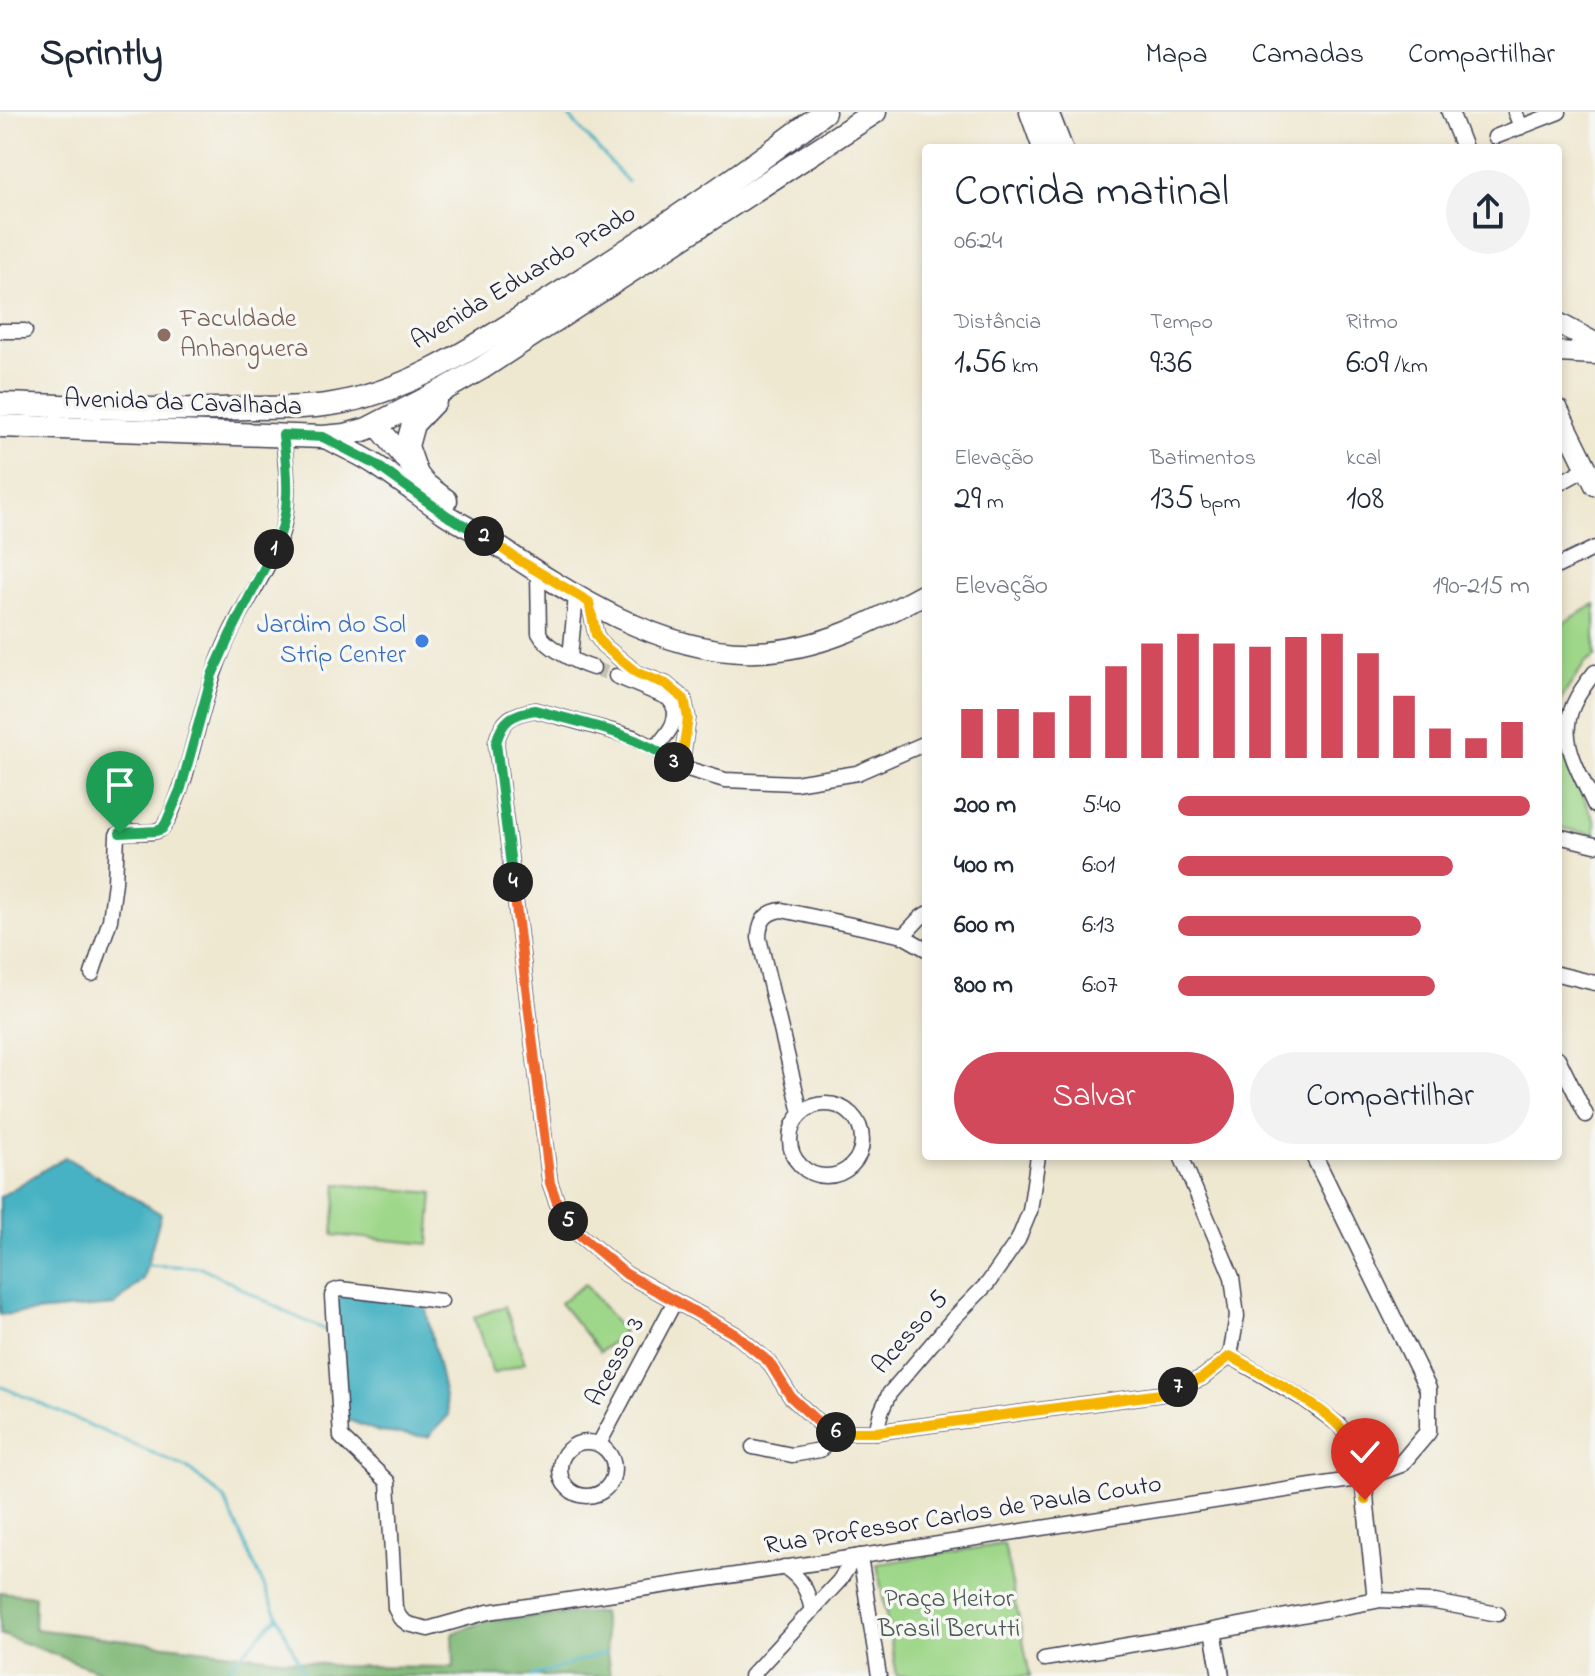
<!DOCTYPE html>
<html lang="pt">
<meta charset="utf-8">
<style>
:root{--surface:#fff;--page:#f2f2f3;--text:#1f2937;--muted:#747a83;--line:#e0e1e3;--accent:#d1495b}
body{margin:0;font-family:"Indie Flower",sans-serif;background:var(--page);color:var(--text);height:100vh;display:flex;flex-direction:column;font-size:30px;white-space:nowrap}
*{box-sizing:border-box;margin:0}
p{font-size:26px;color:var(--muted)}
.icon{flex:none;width:44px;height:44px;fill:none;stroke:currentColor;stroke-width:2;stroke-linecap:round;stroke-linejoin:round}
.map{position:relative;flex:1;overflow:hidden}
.details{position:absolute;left:922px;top:32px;width:640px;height:1016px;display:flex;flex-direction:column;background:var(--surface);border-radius:8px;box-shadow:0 4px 12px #0003}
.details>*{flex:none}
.pin{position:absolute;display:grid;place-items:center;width:68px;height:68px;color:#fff;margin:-82px -34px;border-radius:50% 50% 50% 0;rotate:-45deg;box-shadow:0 0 8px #0007}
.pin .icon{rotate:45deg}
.km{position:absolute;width:40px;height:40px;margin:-20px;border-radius:50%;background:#222;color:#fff;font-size:22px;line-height:40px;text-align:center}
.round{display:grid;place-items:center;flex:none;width:84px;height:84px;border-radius:42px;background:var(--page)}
.summary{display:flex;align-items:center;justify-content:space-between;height:136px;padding:0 32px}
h1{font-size:44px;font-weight:600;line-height:60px}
.metrics{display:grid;grid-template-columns:repeat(3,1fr);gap:12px;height:136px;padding:8px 32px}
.metrics div{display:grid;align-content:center}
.metrics b{font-size:34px;font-weight:600}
.metrics small{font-size:22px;font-weight:400}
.metrics p{font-size:22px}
.chart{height:224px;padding:16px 32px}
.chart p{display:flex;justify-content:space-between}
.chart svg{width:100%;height:144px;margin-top:8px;stroke:var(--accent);stroke-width:6}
.primary-button{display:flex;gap:16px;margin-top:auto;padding:16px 32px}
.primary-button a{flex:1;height:92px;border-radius:48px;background:var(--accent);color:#fff;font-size:32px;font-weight:600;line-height:92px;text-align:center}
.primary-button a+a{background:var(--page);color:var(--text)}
ul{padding:0 32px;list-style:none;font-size:26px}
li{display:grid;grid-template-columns:128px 96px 1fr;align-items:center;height:60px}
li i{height:20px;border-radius:10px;background:var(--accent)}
header{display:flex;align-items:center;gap:48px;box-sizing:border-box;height:112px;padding:0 40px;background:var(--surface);border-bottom:2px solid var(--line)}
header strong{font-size:38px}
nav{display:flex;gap:44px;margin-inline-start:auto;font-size:28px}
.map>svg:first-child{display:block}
</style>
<header>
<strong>Sprintly</strong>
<nav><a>Mapa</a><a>Camadas</a><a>Compartilhar</a></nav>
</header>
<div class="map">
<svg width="1595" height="1564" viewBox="0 0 1595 1564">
<rect width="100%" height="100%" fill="#f6f6f2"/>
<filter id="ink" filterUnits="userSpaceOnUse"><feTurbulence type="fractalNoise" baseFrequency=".0125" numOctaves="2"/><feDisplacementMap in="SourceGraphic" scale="16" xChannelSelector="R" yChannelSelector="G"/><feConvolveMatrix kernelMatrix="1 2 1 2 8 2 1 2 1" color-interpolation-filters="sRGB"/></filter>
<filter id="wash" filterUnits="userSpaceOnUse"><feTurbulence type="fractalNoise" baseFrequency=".006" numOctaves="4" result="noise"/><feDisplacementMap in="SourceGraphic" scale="32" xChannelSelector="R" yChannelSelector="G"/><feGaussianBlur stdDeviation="1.8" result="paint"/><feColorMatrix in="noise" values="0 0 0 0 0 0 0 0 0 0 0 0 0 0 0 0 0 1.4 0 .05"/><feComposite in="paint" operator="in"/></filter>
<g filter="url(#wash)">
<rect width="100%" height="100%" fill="#efe8d1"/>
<g fill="#9fd78a" stroke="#607c62" stroke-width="2">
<polygon points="1595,492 1595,545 1585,551 1561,587 1560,635 1595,710 1595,723 1558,715 1558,514"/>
<polygon points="337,1072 433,1081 429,1132 333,1123"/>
<polygon points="585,1172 624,1220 600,1240 560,1191"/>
<polygon points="505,1194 525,1251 493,1262 474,1205"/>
<polygon points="1004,1432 1030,1564 897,1564 877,1452"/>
</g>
<polygon fill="#7fb876" stroke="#506d58" stroke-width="2" points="0,1480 35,1484 34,1517 339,1554 454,1555 453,1521 490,1508 602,1500 610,1564 666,1559 666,1564 112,1564 0,1522"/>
<g fill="#46b2c3" stroke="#346a7f" stroke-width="2">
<polygon points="65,1045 161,1102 143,1167 115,1193 0,1203 0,1085"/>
<polygon points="337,1182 425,1193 449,1303 428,1325 379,1320 346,1307"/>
</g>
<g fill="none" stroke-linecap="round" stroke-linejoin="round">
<g stroke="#46b2c3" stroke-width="3">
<polyline points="565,0 628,70"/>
<polyline points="143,1153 201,1155 290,1202 328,1219"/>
<polyline points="0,1274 187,1356 224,1386 305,1564"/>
<polyline points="221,1564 278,1504"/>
<polyline points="532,1564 605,1541"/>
</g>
</g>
</g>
<g filter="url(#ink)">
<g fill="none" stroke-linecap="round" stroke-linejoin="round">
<polyline stroke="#c6c0b3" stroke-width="14" stroke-dasharray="14 7" stroke-linecap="butt" points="593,556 616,564"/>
<defs>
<g id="minor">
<polyline points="1515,0 1521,15"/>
<polyline points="1495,25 1559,0"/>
<polyline points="0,219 25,219"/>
<polyline points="1558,372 1587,356"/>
<polyline points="1558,454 1595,436"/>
<path d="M 538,461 L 539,521 C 546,536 577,551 593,556"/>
<polyline points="589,490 596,523 603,533 637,561 666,572 684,587 688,606 681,655"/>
<polyline points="570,545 576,484"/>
<path d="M 1595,560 C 1550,614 1568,637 1595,694"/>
<path d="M 616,564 L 668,586 C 685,603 668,622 655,636"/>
<polyline points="1558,724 1595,733"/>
<polyline points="903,824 920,806 926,802"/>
<path d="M 92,862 L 110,808 L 115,770 L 117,723 C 130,715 153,726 163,715 C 171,706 181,676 185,664 C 198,617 208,569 229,524 C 244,492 268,459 280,426 C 291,393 287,358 283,323"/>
<polyline points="1558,862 1595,871"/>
<polyline points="1558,946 1586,1003"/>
<circle cx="826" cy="1028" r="36"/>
<path d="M 801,1001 L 759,826 C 759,810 765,800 782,798 L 903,824 L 926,837"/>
<polyline points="1038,1044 1030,1099 1018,1128 988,1171 952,1208 889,1282 881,1300 876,1320 1161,1282 1202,1266 1230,1244"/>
<polyline points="1181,1044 1232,1165 1237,1204 1230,1244"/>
<polyline points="441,1189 340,1177 334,1179 332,1184 341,1325 388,1370 395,1496 400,1506 408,1512 428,1517 488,1500 855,1445 1363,1366 1350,1328 1339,1313 1305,1288 1230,1244"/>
<path d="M 876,1320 L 836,1320 L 818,1310 L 791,1285 L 769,1250 L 735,1222 L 626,1162 L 576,1120 L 559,1096 L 550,1071 L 496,631 C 502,607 512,602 535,598 L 633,625 L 655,636 L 681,655 L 725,668 L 795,671 L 857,661 L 926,631"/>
<circle cx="587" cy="1357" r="27"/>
<polyline points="599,1332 675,1189"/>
<polyline points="753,1335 792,1343 820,1338 836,1320"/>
<polyline points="860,1444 879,1564"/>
<path d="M 784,1455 C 802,1466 808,1479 812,1499"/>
<polyline points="1376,1488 1435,1490 1498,1502"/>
<polyline points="1044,1547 1213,1519"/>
<polyline points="751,1564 839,1469 855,1445"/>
</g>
<g id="tertiary">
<polyline points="1450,0 1464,36"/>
<polyline points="1221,1564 1213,1519 1376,1488 1363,1366 1401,1352 1428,1320 1428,1277 1314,1044"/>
</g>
<g id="secondary">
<polyline points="1030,0 1043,36"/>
<polyline points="1048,0 1062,36"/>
<polyline points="1558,211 1595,231"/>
<polyline points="1558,240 1595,242"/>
<polyline points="1558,298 1595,373"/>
<polyline points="376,312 426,372 447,388"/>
<path d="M 323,325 C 341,334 360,342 376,353 C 400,369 422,386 445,402 C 460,412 477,419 492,430 C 566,480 664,544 756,540 C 820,538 871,511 926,481"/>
</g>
<g id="primary">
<path d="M 0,292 C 83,294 165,300 248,296 C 276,295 304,297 332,292 C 413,279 482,230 549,188 C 643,129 736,68 824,0"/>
<polyline points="0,314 323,325 345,323 367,317 447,276 482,256 875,0"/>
<polyline points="416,360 407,334 413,312 435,289"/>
</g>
</defs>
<use href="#minor" stroke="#414052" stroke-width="17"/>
<use href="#tertiary" stroke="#414052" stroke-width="19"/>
<use href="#secondary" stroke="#414052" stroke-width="23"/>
<use href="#primary" stroke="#414052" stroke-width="25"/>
<use href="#minor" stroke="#fff" stroke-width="14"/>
<use href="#tertiary" stroke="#fff" stroke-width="16"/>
<use href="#secondary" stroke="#fff" stroke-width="20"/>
<use href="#primary" stroke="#fff" stroke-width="22"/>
</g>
</g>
<g fill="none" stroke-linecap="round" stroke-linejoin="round" filter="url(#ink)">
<defs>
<polyline id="split-1" points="120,721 156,719 162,717 166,711 181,676 212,563 230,523 274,437"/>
<path id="split-2" d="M 274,437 C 292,402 288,362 283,323 L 323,325 L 375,352 L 449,405 L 484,424"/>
<polyline id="split-3" points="484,424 517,447 589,490 596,523 603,533 637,561 666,572 684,587 688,606 681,655 674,650"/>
<path id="split-4" d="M 513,770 L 496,631 C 502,608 512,602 535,598 C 584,612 633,620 674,650"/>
<polyline id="split-5" points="513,770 550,1071 559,1096 568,1109"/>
<polyline id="split-6" points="568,1109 576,1120 626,1162 735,1222 769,1250 791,1285 818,1310 836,1320"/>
<polyline id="split-7" points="836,1320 876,1320 1161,1282 1178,1275"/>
<path id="split-8" d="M 1178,1275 L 1202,1266 L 1230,1244 C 1261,1262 1334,1298 1350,1328 C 1360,1346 1363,1368 1365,1388"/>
</defs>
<use href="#split-1" stroke="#fff" stroke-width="16"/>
<use href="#split-2" stroke="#fff" stroke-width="16"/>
<use href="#split-3" stroke="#fff" stroke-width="16"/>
<use href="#split-4" stroke="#fff" stroke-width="16"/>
<use href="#split-5" stroke="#fff" stroke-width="16"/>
<use href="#split-6" stroke="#fff" stroke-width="16"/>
<use href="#split-7" stroke="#fff" stroke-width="16"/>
<use href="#split-8" stroke="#fff" stroke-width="16"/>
<use href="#split-1" stroke="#22a559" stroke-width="10"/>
<use href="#split-2" stroke="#22a559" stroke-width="10"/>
<use href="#split-3" stroke="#f5b400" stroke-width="10"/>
<use href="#split-4" stroke="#22a559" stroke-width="10"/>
<use href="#split-5" stroke="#f0652b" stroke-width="10"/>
<use href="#split-6" stroke="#f0652b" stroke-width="10"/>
<use href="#split-7" stroke="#f5b400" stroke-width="10"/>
<use href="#split-8" stroke="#f5b400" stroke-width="10"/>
</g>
<circle fill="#8d6e63" stroke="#f6f6f2" stroke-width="3" cx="164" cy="223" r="8"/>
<circle fill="#3f7fe0" stroke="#f6f6f2" stroke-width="3" cx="422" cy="529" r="8"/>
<g text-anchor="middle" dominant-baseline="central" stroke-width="7" stroke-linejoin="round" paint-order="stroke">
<g font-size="26" fill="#22223b" stroke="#f6f6f2">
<text transform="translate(524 166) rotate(-31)">Avenida Eduardo Prado</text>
<text transform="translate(183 292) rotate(2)">Avenida da Cavalhada</text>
<text transform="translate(911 1221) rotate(-49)">Acesso 5</text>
<text transform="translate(616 1250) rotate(-62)">Acesso 3</text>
<text transform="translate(963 1404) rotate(-9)">Rua Professor Carlos de Paula Couto</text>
</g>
<g font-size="26" fill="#785e54" stroke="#f6f6f2" text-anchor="start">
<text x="180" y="208">Faculdade<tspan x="180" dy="30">Anhanguera</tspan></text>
</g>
<g font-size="26" fill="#366cbe" stroke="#f6f6f2" text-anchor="end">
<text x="406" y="514">Jardim do Sol<tspan x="406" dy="30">Strip Center</tspan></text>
</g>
<g font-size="26" fill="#485853" stroke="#f6f6f2">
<text x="949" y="1488">Praça Heitor<tspan x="949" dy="30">Brasil Berutti</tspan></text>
</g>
</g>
</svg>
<div class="pin" style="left:120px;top:721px;background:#1e9e55"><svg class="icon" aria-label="arrive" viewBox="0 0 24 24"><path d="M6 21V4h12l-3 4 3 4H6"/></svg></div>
<div class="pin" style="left:1365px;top:1388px;background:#d93025"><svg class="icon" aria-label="check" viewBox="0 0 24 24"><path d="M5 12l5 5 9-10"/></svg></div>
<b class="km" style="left:274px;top:437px">1</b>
<b class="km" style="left:484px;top:424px">2</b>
<b class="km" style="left:674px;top:650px">3</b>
<b class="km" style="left:513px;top:770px">4</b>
<b class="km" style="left:568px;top:1109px">5</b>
<b class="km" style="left:836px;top:1320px">6</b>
<b class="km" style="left:1178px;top:1275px">7</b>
<section class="details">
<div class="summary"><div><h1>Corrida matinal</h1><p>06:24</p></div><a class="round"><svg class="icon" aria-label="share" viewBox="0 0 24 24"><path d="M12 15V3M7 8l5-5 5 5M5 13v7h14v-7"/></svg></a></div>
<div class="metrics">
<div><p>Distância</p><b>1.56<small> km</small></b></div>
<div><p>Tempo</p><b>9:36</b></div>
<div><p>Ritmo</p><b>6:09<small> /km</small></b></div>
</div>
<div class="metrics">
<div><p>Elevação</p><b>29<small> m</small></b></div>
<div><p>Batimentos</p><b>135<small> bpm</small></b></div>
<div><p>kcal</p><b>108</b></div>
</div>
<div class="chart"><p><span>Elevação</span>190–215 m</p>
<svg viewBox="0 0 160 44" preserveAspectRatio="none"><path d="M5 44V29M15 44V29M25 44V30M35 44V25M45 44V16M55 44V9M65 44V6M75 44V9M85 44V10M95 44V7M105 44V6M115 44V12M125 44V25M135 44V35M145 44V38M155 44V33"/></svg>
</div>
<ul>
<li><b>200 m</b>5:40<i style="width:100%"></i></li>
<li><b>400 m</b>6:01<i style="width:78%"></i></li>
<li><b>600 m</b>6:13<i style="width:69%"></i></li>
<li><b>800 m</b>6:07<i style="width:73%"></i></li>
</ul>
<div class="primary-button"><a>Salvar</a><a>Compartilhar</a></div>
</section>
</div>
